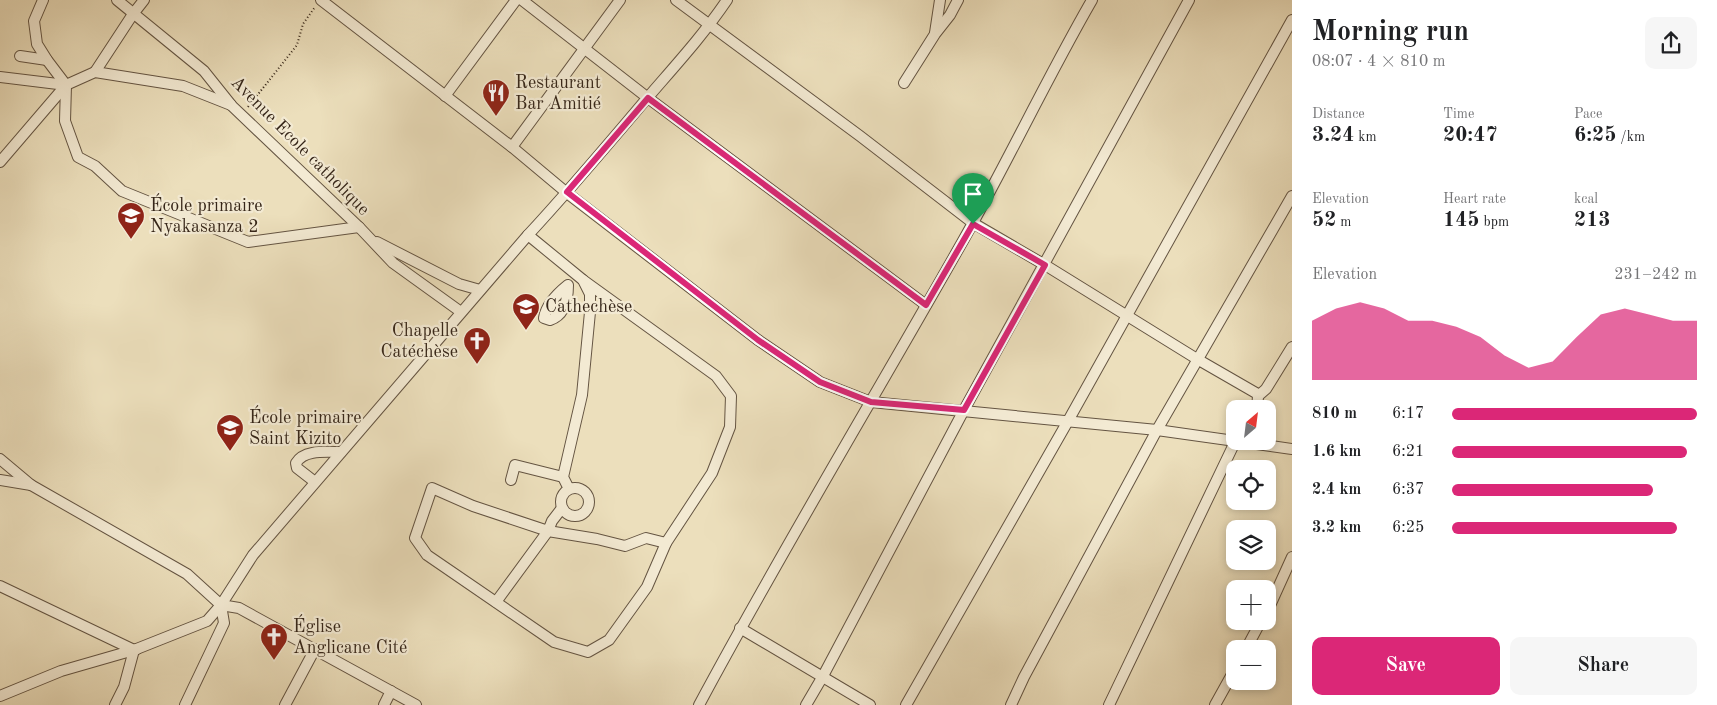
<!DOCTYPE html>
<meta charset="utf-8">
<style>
:root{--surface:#fff;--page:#f6f6f6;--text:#202124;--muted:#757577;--accent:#db2777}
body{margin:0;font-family:"Old Standard TT",serif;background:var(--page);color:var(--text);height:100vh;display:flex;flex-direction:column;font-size:19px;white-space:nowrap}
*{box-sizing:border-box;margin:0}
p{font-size:16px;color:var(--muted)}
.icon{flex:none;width:28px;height:28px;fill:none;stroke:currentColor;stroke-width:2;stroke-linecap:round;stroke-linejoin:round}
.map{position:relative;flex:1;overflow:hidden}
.panel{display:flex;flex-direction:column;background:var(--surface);width:425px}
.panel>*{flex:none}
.needle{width:32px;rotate:28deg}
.fabs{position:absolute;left:1226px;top:400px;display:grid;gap:10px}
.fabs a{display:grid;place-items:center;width:50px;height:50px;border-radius:10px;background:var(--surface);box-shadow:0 2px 8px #0003;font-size:25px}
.pin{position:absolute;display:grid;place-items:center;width:42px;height:42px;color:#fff;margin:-51px -21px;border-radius:50% 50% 50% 0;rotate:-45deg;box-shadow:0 0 5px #0007}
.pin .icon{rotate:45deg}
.round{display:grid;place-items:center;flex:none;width:52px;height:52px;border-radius:10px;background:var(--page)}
.headline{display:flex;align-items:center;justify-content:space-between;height:85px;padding:0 20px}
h1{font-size:28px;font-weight:700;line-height:38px}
.stats{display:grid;grid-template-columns:repeat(3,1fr);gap:8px;height:85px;padding:5px 20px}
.stats div{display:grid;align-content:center}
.stats b{font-size:21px;font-weight:700}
.stats small{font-size:14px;font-weight:400}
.stats p{font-size:14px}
.chart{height:140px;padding:10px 20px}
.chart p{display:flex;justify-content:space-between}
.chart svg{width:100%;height:90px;margin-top:5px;fill:var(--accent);opacity:.7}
.button{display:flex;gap:10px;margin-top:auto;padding:10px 20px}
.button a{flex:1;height:58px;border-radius:10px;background:var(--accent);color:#fff;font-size:20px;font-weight:700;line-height:58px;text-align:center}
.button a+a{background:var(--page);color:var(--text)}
ul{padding:0 20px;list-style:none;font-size:16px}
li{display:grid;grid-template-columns:80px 60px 1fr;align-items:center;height:38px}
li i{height:12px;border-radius:6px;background:var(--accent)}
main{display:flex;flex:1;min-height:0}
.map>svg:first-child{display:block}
</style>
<main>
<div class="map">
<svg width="1292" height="705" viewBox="0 0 1292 705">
<rect width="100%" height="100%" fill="#ecdfbc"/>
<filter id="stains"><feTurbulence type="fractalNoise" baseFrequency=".004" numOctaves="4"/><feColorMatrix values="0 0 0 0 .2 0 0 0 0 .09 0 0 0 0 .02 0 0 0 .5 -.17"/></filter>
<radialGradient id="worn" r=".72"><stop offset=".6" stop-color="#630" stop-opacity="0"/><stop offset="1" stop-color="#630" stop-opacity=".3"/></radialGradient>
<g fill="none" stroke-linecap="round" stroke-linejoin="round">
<defs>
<g id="minor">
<polyline points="43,0 34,21 37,44 47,60 66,85 65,121 78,157 95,166 122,191 248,242 359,227"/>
<polyline points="117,0 204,71 232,106 359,227 393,263 461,312"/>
<polyline points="321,0 512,147 567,193 758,340 820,382 871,402 1157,430 1292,449"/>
<polyline points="522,0 648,98 926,305"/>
<polyline points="676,0 860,136 973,223 1045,265 1197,359 1256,393 1258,396 1257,409"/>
<polyline points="935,33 940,0"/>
<polyline points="20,56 47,60"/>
<polyline points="95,72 133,14 144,0"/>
<polyline points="0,77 66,85"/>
<polyline points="904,83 935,34 950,15 958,0"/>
<polyline points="445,96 516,0"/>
<polyline points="512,147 620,0"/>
<polyline points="0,162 66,85 95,72 183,86 231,105"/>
<polyline points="528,235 583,280 590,294 590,312 582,395 563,477 569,489"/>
<polyline points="377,242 459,284 480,290"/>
<path d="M 568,285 C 568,299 565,315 550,320 L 544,318 C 546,305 558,293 568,285 Z"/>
<polyline points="1258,396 1266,389 1292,347"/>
<polyline points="0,459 31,485 187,574 221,605 239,608 416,705"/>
<polyline points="0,480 31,485"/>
<polyline points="511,480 515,465 563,477"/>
<path d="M 315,482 L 297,468 L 296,463 C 304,449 327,452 341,452"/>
<circle cx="575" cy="502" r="14"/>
<polyline points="562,508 552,521 548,531 473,506 432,488 415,538 427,555 554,642 588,652 609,640 647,587 666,543 712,473 730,427 731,396 716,376 583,280"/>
<polyline points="0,586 134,650 137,649"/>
<polyline points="496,602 548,531 597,539 625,546 646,538 666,543"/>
<polyline points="1268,610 1292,557"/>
<polyline points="740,628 870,705"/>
<polyline points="1246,649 1261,621"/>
<path d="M 0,696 L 61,671 L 134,650 L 207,621 L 221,605 L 253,555 L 528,235 C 568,192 605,148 643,103 C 672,69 702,37 727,0"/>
<polyline points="115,705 124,687 134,650"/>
<polyline points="185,705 224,623 221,605"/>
<polyline points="285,705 315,649"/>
<polyline points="384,705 391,691"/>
<path d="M 699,705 C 783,548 876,395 964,239 C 1008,161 1047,78 1092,0"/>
<polyline points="806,705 823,676 964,410 1189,0"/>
<polyline points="906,705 1068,421 1292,20"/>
<polyline points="1011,705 1024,677 1157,430 1292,196"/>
<polyline points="1109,705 1235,442"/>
<polyline points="1215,705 1235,669"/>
</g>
</defs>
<use href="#minor" stroke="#645442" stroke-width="12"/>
<polyline stroke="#362619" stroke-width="2" stroke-dasharray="1 2.5" stroke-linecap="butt" points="248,107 297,45 303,24 315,7"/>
<use href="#minor" stroke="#f3ead3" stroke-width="10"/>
</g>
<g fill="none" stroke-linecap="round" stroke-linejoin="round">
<defs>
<polygon id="route" points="648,98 926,305 973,224 1045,265 964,410 871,402 820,382 758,340 567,192"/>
</defs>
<use href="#route" stroke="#fff" stroke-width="10"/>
<use href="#route" stroke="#db2777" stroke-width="6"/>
</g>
<defs>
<symbol id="restaurant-pin" viewBox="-11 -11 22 30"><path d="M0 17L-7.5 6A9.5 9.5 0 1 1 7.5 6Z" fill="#8f2418" stroke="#f3ead3"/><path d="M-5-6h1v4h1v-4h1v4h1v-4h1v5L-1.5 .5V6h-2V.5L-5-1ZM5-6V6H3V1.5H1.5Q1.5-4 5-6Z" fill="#fff"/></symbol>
<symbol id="school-pin" viewBox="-11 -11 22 30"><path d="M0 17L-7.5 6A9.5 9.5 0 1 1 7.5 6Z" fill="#8f2418" stroke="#f3ead3"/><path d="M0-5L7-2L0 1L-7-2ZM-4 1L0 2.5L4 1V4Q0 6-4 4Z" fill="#fff"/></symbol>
<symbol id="university-pin" viewBox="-11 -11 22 30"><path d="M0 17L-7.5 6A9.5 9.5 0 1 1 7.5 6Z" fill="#8f2418" stroke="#f3ead3"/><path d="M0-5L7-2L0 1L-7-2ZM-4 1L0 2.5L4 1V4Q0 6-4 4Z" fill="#fff"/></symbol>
<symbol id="church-pin" viewBox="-11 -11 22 30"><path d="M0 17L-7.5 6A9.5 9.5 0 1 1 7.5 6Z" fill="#8f2418" stroke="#f3ead3"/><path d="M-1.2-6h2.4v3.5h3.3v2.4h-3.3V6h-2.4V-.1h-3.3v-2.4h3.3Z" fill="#fff"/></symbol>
</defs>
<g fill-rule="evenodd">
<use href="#restaurant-pin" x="480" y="77" width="32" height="43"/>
<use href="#school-pin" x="115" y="200" width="32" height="43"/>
<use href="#university-pin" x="510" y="291" width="32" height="43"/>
<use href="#church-pin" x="461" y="325" width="32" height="43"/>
<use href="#school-pin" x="214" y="412" width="32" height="43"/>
<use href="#church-pin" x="258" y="621" width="32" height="43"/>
</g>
<g text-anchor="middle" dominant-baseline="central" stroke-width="4.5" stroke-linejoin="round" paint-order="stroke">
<g font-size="18" fill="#362619" stroke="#f3ead3" text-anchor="start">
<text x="515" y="83">Restaurant<tspan x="515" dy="21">Bar Amitié</tspan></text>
<text x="150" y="206">École primaire<tspan x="150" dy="21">Nyakasanza 2</tspan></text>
<text x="545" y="307">Cathechèse</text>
<text x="458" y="331" text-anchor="end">Chapelle<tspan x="458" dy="21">Catéchèse</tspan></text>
<text x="249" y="418">École primaire<tspan x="249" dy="21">Saint Kizito</tspan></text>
<text x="293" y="627">Église<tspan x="293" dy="21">Anglicane Cité</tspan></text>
</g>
<g font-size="18" fill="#362619" stroke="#f3ead3">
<text transform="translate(300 146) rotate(45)">Avenue Ecole catholique</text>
</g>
</g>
<rect width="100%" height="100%" filter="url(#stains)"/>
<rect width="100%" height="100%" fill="url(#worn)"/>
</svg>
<div class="fabs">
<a><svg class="needle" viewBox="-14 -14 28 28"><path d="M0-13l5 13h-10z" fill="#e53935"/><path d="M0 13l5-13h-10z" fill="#757577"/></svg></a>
<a><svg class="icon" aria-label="locate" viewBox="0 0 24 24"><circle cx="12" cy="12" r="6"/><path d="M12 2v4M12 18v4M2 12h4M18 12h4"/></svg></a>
<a><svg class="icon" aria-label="layers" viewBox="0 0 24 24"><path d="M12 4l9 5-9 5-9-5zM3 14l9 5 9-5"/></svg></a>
<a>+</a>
<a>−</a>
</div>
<div class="pin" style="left:973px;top:224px;background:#1e9e55"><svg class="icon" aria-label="arrive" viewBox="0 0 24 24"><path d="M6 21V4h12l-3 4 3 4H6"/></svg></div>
</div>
<section class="panel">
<div class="headline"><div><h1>Morning run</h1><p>08:07 · 4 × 810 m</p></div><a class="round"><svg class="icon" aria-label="share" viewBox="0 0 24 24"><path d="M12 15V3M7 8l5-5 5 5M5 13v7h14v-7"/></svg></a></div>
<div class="stats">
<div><p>Distance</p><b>3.24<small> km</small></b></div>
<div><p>Time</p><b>20:47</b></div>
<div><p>Pace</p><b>6:25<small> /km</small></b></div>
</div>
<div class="stats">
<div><p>Elevation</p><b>52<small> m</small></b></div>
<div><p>Heart rate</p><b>145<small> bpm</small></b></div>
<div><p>kcal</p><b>213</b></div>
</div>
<div class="chart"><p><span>Elevation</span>231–242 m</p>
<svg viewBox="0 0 160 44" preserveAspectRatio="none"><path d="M0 44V15L10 9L20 6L30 9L40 15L50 15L60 18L70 23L80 32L90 38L100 35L110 23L120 12L130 9L140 12L150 15L160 15V44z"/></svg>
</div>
<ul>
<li><b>810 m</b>6:17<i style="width:100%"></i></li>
<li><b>1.6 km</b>6:21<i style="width:96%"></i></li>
<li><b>2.4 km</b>6:37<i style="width:82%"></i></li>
<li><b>3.2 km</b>6:25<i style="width:92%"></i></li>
</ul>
<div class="button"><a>Save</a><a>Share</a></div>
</section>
</main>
